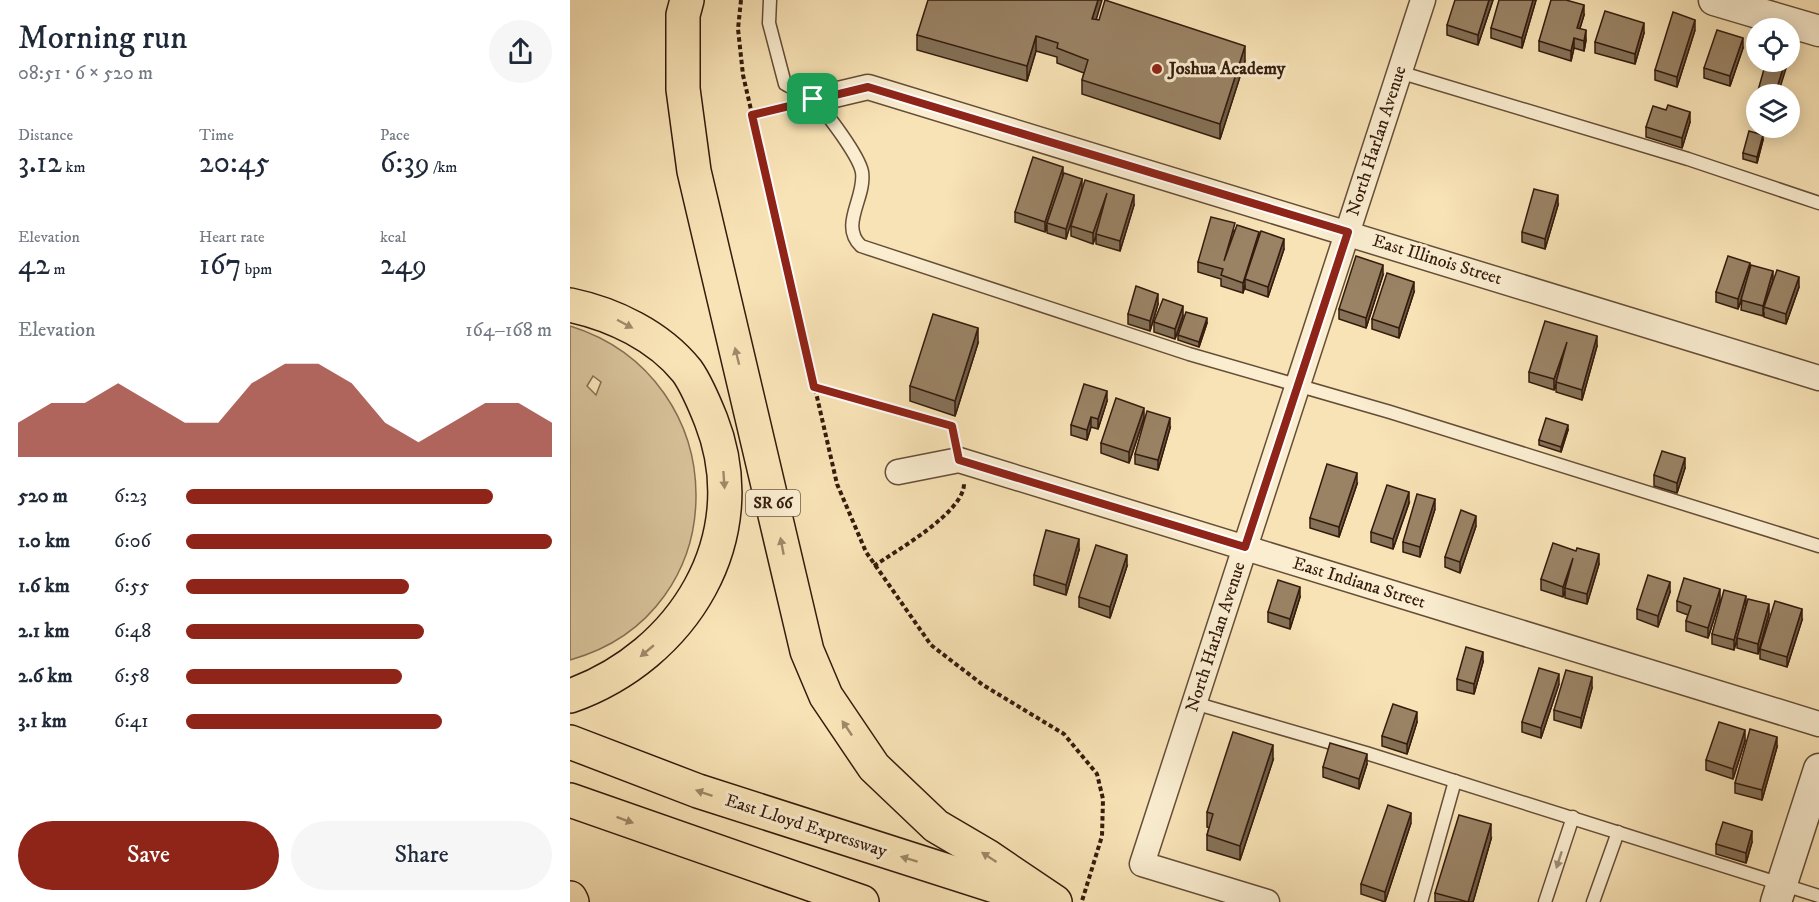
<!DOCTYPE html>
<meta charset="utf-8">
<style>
:root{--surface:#fff;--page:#f6f6f7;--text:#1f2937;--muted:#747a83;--accent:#8f2418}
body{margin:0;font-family:"IM FELL DW Pica",serif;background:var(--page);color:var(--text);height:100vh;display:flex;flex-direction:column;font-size:22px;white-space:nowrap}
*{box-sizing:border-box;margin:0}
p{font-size:20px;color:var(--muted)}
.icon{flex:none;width:33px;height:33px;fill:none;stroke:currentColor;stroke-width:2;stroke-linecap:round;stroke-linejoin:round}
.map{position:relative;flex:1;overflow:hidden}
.sheet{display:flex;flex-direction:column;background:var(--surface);width:570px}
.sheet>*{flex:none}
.controls{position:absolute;left:1176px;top:18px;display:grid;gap:12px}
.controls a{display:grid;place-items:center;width:54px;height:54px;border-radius:50%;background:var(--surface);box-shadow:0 3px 15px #0003;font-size:30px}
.pin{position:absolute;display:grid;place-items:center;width:51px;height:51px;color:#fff;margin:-26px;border-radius:12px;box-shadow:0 3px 9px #0006}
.round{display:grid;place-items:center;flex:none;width:63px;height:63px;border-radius:32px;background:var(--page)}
.overview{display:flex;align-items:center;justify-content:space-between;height:102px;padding:0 18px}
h1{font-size:33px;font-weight:600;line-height:45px}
.metrics{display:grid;grid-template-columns:repeat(3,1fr);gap:9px;height:102px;padding:6px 18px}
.metrics div{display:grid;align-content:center}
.metrics b{font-size:30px;font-weight:600}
.metrics small{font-size:16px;font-weight:400}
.metrics p{font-size:16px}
.chart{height:168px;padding:12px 18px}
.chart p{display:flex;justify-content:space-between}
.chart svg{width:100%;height:108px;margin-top:6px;fill:var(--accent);opacity:.7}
.action{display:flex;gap:12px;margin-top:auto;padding:12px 18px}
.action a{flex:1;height:69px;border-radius:36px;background:var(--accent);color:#fff;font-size:24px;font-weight:600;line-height:69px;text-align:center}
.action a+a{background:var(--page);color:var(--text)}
ul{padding:0 18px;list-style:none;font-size:20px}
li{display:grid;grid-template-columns:96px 72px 1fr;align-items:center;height:45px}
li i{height:15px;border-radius:8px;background:var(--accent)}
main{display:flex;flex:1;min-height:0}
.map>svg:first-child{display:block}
</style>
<main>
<section class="sheet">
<div class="overview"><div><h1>Morning run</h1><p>08:51 · 6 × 520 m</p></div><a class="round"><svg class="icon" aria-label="share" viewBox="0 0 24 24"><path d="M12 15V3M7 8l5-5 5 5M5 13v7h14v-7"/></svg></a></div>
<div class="metrics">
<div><p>Distance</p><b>3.12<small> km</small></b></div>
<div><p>Time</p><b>20:45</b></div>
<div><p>Pace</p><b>6:39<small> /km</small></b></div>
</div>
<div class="metrics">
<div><p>Elevation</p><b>42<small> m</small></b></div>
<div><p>Heart rate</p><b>167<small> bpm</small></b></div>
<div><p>kcal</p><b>249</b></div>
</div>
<div class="chart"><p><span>Elevation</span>164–168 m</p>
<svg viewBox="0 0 160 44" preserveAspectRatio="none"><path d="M0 44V30L10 22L20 22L30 14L40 22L50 30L60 30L70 14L80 6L90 6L100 14L110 30L120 38L130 30L140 22L150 22L160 30V44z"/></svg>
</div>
<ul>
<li><b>520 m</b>6:23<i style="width:84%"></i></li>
<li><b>1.0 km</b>6:06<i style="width:100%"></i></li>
<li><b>1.6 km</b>6:55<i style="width:61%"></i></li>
<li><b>2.1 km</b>6:48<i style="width:65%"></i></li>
<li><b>2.6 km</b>6:58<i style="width:59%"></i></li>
<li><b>3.1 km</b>6:41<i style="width:70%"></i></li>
</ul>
<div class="action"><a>Save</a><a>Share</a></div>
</section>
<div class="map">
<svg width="1249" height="902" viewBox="0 0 1249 902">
<rect width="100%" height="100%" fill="#f8e3b6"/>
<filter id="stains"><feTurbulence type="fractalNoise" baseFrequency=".00333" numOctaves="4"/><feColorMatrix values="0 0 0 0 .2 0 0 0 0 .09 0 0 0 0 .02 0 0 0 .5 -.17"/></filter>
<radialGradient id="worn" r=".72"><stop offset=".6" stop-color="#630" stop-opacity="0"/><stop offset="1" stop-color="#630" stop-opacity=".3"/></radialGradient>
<path fill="#d7c199" stroke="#866e53" stroke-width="1.5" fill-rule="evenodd" d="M 0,326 C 167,378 169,613 0,660 ZM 23,376 L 31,382 L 26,395 L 17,386 Z"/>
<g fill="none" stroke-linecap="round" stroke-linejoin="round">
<defs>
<g id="service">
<path d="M 200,0 L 199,23 L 215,84 C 223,89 235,93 243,100 C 256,111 289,156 292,172 C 296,198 269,225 291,246 L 619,354 L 820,412 L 1249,546"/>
<polyline points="829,72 1118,159 1249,203"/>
<polyline points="624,703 796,753 1249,896"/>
<polyline points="851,902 885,781"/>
<polyline points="975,902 1003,817"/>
<polyline points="1023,902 1048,832"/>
</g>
<g id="minor">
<polyline points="243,100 298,87 1249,378"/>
<polyline points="328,472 389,460 1249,724"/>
<polyline points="697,902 572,864 853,0"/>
</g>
<g id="tertiary">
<polyline points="1144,0 1249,31"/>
<polyline points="1206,902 1249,769"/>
</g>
<g id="motorway">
<polyline points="117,0 113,15 113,89 124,171 237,651 256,696 304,767 366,826 417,856 485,902"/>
<path d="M 0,305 C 43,314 89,336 117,371 C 127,385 135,405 141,420 C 187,538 113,656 0,696"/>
<polyline points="0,742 128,791 459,897"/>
<polyline points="0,800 292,902"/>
<polyline points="0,898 2,902"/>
</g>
</defs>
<use href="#service" stroke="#654d37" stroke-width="15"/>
<use href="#minor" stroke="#654d37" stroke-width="27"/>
<use href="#tertiary" stroke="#654d37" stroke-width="33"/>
<use href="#motorway" stroke="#341b0d" stroke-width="36"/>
<g stroke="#341b0d" stroke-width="4" stroke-dasharray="4.5 3" stroke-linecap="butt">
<polyline points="171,0 168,29 173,75 267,484 296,552 361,645 413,685 494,734 527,774 533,799 532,836 512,901"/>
<polyline points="182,115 219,106"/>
<polyline points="244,387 382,426 385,438"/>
<path d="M 304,566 C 327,550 395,512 394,483"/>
</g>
<use href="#service" stroke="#faedd0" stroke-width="12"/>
<use href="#minor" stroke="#faedd0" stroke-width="24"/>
<use href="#tertiary" stroke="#faedd0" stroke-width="30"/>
<use href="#motorway" stroke="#f8e3b6" stroke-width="33"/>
</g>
<g fill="#847157" stroke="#341b0d" stroke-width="1.5">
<polygon points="923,0 908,45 877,35 877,25"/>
<polygon points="966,0 952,48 921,38 921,28"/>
<polygon points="1014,15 1010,28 1016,40 1014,51 1004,48 1001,61 969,51 969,41"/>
<polygon points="526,20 675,61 650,139 512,94 512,80 514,73 487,63 487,57 466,51 457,81 347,50 347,35"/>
<polygon points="1125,30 1107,87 1085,80 1085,70"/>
<polygon points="1074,33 1065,64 1025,53 1025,42"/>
<polygon points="1173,48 1160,86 1134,78 1134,68"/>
<polygon points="1120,122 1112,148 1076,137 1076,127"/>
<polygon points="1193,140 1187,163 1173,159 1173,153"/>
<polygon points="493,175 512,179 496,239 477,233 477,225 475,232 445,222 445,212"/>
<polygon points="564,205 550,251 526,244 526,236 523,244 501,236 501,226"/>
<polygon points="988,205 975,249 952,242 952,232"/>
<polygon points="665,230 714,249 698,297 675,289 675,285 673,293 651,286 651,279 628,272 628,262"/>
<polygon points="1180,269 1203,281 1229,287 1216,324 1194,317 1194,312 1193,316 1171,310 1172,299 1168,309 1146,302 1146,292"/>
<polygon points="813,275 796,328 769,319 769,309"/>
<polygon points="844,292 829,338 802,329 802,319"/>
<polygon points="588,304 580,331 558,324 558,314"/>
<polygon points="613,316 605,339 584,332 584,322"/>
<polygon points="637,323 629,347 608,340 608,335"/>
<polygon points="408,343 385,416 340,401 340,386"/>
<polygon points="1027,346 1012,400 986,392 986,384 984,390 959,382 959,372"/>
<polygon points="537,401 528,429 521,427 517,440 501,435 501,425"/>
<polygon points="574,418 559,463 531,453 531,443"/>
<polygon points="600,428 588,470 565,464 565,454"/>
<polygon points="998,430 991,452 969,445 969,440"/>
<polygon points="1115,468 1107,493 1084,486 1084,475"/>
<polygon points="787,484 769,537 740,528 740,518"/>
<polygon points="839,503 823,549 801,542 801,532"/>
<polygon points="865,509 850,557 833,552 833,542"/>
<polygon points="906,526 890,573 875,567 875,557"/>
<polygon points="509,550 496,595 464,585 464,575"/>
<polygon points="1029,564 1017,604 995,598 995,591 993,597 971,590 971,579"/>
<polygon points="557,566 540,618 509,607 509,597"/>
<polygon points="1100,592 1088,627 1067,619 1067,609"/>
<polygon points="730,597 720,629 698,622 698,612"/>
<polygon points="1150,600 1138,638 1116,631 1116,621 1118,615 1107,611 1107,601"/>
<polygon points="1176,605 1199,614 1188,654 1167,648 1167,639 1164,650 1142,644 1142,634"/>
<polygon points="1232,620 1217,667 1190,659 1190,649"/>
<polygon points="913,662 904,694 887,690 887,679"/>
<polygon points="989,684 971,738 952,732 952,722"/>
<polygon points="1022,688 1011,728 984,720 984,710"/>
<polygon points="847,722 837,754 812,746 812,736"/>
<polygon points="1175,741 1163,779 1136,770 1136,760"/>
<polygon points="1207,747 1192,800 1165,793 1165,783"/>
<polygon points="703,760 670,860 637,850 637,835 639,828 637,827 637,812"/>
<polygon points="797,764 789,789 753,777 753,767"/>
<polygon points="841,823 815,902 791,894 791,884"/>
<polygon points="921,839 903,902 865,902 865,893"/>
<polygon points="1182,842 1176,863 1146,854 1146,844"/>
</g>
<g fill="#6c5c47" stroke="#341b0d" stroke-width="1.5">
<polygon points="528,0 532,0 522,34 522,19"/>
<polygon points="919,0 923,0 908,45 908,35"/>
<polygon points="963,0 966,0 952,48 952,38"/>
<polygon points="1014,5 1014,15 1007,38 1007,28"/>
<polygon points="1125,20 1125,30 1107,87 1107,77"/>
<polygon points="1074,23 1074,33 1065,64 1065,54"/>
<polygon points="1016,30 1016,40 1014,51 1014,41"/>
<polygon points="466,36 466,51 457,81 457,66"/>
<polygon points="1004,38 1004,48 1001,61 1001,51"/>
<polygon points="1173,38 1173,48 1160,86 1160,76"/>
<polygon points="675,46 675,61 650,139 650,124"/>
<polygon points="1215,62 1218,62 1208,94 1205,94"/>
<polygon points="1120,112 1120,122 1112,148 1112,138"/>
<polygon points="1193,135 1193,140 1187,163 1187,157"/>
<polygon points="493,167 493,178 477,223 475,232 475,222"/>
<polygon points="512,179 512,189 496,239 496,229"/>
<polygon points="537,193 537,204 523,244 523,233"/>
<polygon points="564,195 564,205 550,251 550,241"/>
<polygon points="988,195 988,205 975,249 975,239"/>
<polygon points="689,232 689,242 675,279 675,285 673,293 673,283"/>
<polygon points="714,239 714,249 698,297 698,287"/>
<polygon points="1180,263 1180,274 1168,309 1168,299"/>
<polygon points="813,265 813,275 796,328 796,318"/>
<polygon points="1203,271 1203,281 1194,307 1193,316 1193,306"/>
<polygon points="1229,277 1229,287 1216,324 1216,314"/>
<polygon points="844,282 844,292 829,338 829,328"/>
<polygon points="588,294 588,304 580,331 580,321"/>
<polygon points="613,306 613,316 605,339 605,329"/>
<polygon points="637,318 637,323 629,347 629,342"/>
<polygon points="408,328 408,343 385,416 385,401"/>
<polygon points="1027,336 1027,346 1012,400 1012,390"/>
<polygon points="997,342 986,384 984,390 984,379"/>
<polygon points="537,391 537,401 528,429 528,419"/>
<polygon points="574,408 574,418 559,463 559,452"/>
<polygon points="521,417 521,427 517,440 517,430"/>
<polygon points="600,418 600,428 588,470 588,460"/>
<polygon points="998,425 998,430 991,452 991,447"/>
<polygon points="1115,458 1115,468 1107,493 1107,483"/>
<polygon points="787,473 787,484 769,537 769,527"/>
<polygon points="839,492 839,503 823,549 823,539"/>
<polygon points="865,499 865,509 850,557 850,547"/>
<polygon points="906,516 906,526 890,573 890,562"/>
<polygon points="509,539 509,550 496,595 496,585"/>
<polygon points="1029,554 1029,564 1017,604 1017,594"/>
<polygon points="557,555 557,566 540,618 540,607"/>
<polygon points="1003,558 995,588 995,591 993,597 993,587"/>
<polygon points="1100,582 1100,592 1088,627 1088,616"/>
<polygon points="730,587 730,597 720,629 720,619"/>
<polygon points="1150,589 1150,600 1138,638 1138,628"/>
<polygon points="1176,596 1176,606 1164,650 1164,640"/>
<polygon points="1199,604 1199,614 1188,654 1188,644"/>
<polygon points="1232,609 1232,620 1217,667 1217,657"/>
<polygon points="913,652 913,662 904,694 904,684"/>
<polygon points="989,674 989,684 971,738 971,728"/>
<polygon points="1022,677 1022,688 1011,728 1011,718"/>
<polygon points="847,712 847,722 837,754 837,744"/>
<polygon points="1175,730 1175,741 1163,779 1163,769"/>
<polygon points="1207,737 1207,747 1192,800 1192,790"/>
<polygon points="703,745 703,760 670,860 670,846"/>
<polygon points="797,754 797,764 789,789 789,779"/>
<polygon points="841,813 841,823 815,902 815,892"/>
<polygon points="921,824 921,839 903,902 898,902"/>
<polygon points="1182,831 1182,842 1176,863 1176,853"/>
</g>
<g fill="#9a8365" stroke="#341b0d" stroke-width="1.5">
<polygon points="358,0 528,0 522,19 529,20 535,0 675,46 650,124 512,80 518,60 487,48 488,43 466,36 457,66 347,35"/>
<polygon points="885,0 919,0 908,35 877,25"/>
<polygon points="929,0 963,0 952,38 921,28"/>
<polygon points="981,0 996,0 1014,5 1007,28 1016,30 1014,41 1004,38 1001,51 969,41"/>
<polygon points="1035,11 1074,23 1065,54 1025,42"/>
<polygon points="1103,12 1125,20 1107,77 1085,70"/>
<polygon points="1147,30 1173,38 1160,76 1134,68"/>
<polygon points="1196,62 1215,62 1205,94 1187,94"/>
<polygon points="1098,105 1120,112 1112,138 1076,127 1083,106 1096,110"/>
<polygon points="1179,131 1193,135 1187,157 1173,153"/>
<polygon points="463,157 493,167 475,222 445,212"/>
<polygon points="494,173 512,179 496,229 477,223"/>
<polygon points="515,180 564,195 550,241 526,234 537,193 523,233 501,226"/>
<polygon points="964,189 988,195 975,239 952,232"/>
<polygon points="641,217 665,223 654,261 667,225 689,232 673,283 651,275 653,269 628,262"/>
<polygon points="691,231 714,239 698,287 675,279"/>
<polygon points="786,256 813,265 796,318 769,309"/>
<polygon points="1158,256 1180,263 1168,299 1146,292"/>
<polygon points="1181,265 1203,271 1193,306 1171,300"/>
<polygon points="1207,270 1229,277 1216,314 1194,307"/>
<polygon points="817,273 844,282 829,328 802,319"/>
<polygon points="566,286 588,294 580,321 558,314"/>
<polygon points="593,299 613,306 605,329 584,322"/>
<polygon points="616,312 637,318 629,342 608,335"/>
<polygon points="363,314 408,328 385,401 340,386"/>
<polygon points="975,321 1027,336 1012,390 986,382 997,342 984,379 959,372"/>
<polygon points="514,384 537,391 528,419 521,417 517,430 501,425"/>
<polygon points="546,398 574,408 559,452 531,443"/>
<polygon points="577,411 600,418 588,460 565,454"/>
<polygon points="976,418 998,425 991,447 969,440"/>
<polygon points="1092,451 1115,458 1107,483 1084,475"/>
<polygon points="757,464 787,473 769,527 740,518"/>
<polygon points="817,485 839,492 823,539 801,532"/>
<polygon points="847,494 865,499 850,547 833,542"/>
<polygon points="891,510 906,516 890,562 875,557"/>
<polygon points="476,530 509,539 496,585 464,575"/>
<polygon points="983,543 1006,551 1007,548 1029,554 1017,594 995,588 1003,558 993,587 971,579"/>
<polygon points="526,545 557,555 540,607 509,597"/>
<polygon points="1078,575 1100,582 1088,616 1067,609"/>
<polygon points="1114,578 1150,589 1138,628 1116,621 1121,606 1107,601"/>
<polygon points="708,580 730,587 720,619 698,612"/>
<polygon points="1154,590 1176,596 1164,640 1142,634"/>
<polygon points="1178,599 1199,604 1188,644 1167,638"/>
<polygon points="1205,601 1232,609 1217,657 1190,649"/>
<polygon points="896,647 913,652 904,684 887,679"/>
<polygon points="969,668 989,674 971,728 952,722"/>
<polygon points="996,670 1022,677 1011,718 984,710"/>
<polygon points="823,704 847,712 837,744 812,736"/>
<polygon points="1149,722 1175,730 1163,769 1136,760"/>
<polygon points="1180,729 1207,737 1192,790 1165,783"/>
<polygon points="663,732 703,745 670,846 637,835 643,814 637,812"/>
<polygon points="760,743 797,754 789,779 753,767"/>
<polygon points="818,805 841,813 815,892 791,884"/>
<polygon points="889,815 921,824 898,902 865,893"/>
<polygon points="1153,822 1182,831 1176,853 1146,844"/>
</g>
<defs><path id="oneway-solid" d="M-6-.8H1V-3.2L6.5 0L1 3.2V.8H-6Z" transform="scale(1.5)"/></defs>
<g fill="#a0896a">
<use href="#oneway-solid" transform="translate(55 324) rotate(28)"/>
<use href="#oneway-solid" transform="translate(167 356) rotate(-104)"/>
<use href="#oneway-solid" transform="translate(154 480) rotate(86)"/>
<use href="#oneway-solid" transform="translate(212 546) rotate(-101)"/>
<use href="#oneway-solid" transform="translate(77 651) rotate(140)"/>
<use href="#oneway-solid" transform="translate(277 728) rotate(-124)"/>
<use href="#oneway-solid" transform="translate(134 793) rotate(-161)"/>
<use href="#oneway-solid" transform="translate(55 820) rotate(20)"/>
<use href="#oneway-solid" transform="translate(419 857) rotate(-147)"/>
<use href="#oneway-solid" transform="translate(339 859) rotate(-163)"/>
</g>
<use fill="#a18e78" href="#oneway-solid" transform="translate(989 860) rotate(108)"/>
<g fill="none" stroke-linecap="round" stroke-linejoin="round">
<defs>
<polygon id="route" points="298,87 778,232 675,547 389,460 382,426 244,387 182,115"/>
</defs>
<use href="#route" stroke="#fff" stroke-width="12"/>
<use href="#route" stroke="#8f2418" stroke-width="8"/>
</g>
<circle fill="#8f2418" stroke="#faedd0" stroke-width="2" cx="587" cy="69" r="6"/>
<g text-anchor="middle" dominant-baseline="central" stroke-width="6" stroke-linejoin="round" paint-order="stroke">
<rect fill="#faedd0" stroke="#6f5a48" stroke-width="1.5" x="176" y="490" width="54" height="26" rx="4.5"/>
<g font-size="16" font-weight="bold" fill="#341b0d">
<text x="203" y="503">SR 66</text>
</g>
<g font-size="18" font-weight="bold" fill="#341b0d" stroke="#faedd0" text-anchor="start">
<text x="599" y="69">Joshua Academy</text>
</g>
<g font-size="18" fill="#341b0d" stroke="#faedd0">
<text transform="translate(807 141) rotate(-72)">North Harlan Avenue</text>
<text transform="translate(867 260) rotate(17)">East Illinois Street</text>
<text transform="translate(789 583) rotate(17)">East Indiana Street</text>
<text transform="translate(646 637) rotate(-72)">North Harlan Avenue</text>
<text transform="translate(236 826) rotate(18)">East Lloyd Expressway</text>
</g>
</g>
<rect width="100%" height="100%" filter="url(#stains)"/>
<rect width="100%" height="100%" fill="url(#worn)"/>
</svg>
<div class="controls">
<a><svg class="icon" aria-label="locate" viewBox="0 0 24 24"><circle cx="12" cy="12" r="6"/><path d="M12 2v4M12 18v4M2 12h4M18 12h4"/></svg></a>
<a><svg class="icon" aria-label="layers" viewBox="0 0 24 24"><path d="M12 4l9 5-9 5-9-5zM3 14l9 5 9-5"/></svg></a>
</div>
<div class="pin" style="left:243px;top:99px;background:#1e9e55"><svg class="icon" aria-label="arrive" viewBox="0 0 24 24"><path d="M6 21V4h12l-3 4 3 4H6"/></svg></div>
</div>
</main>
